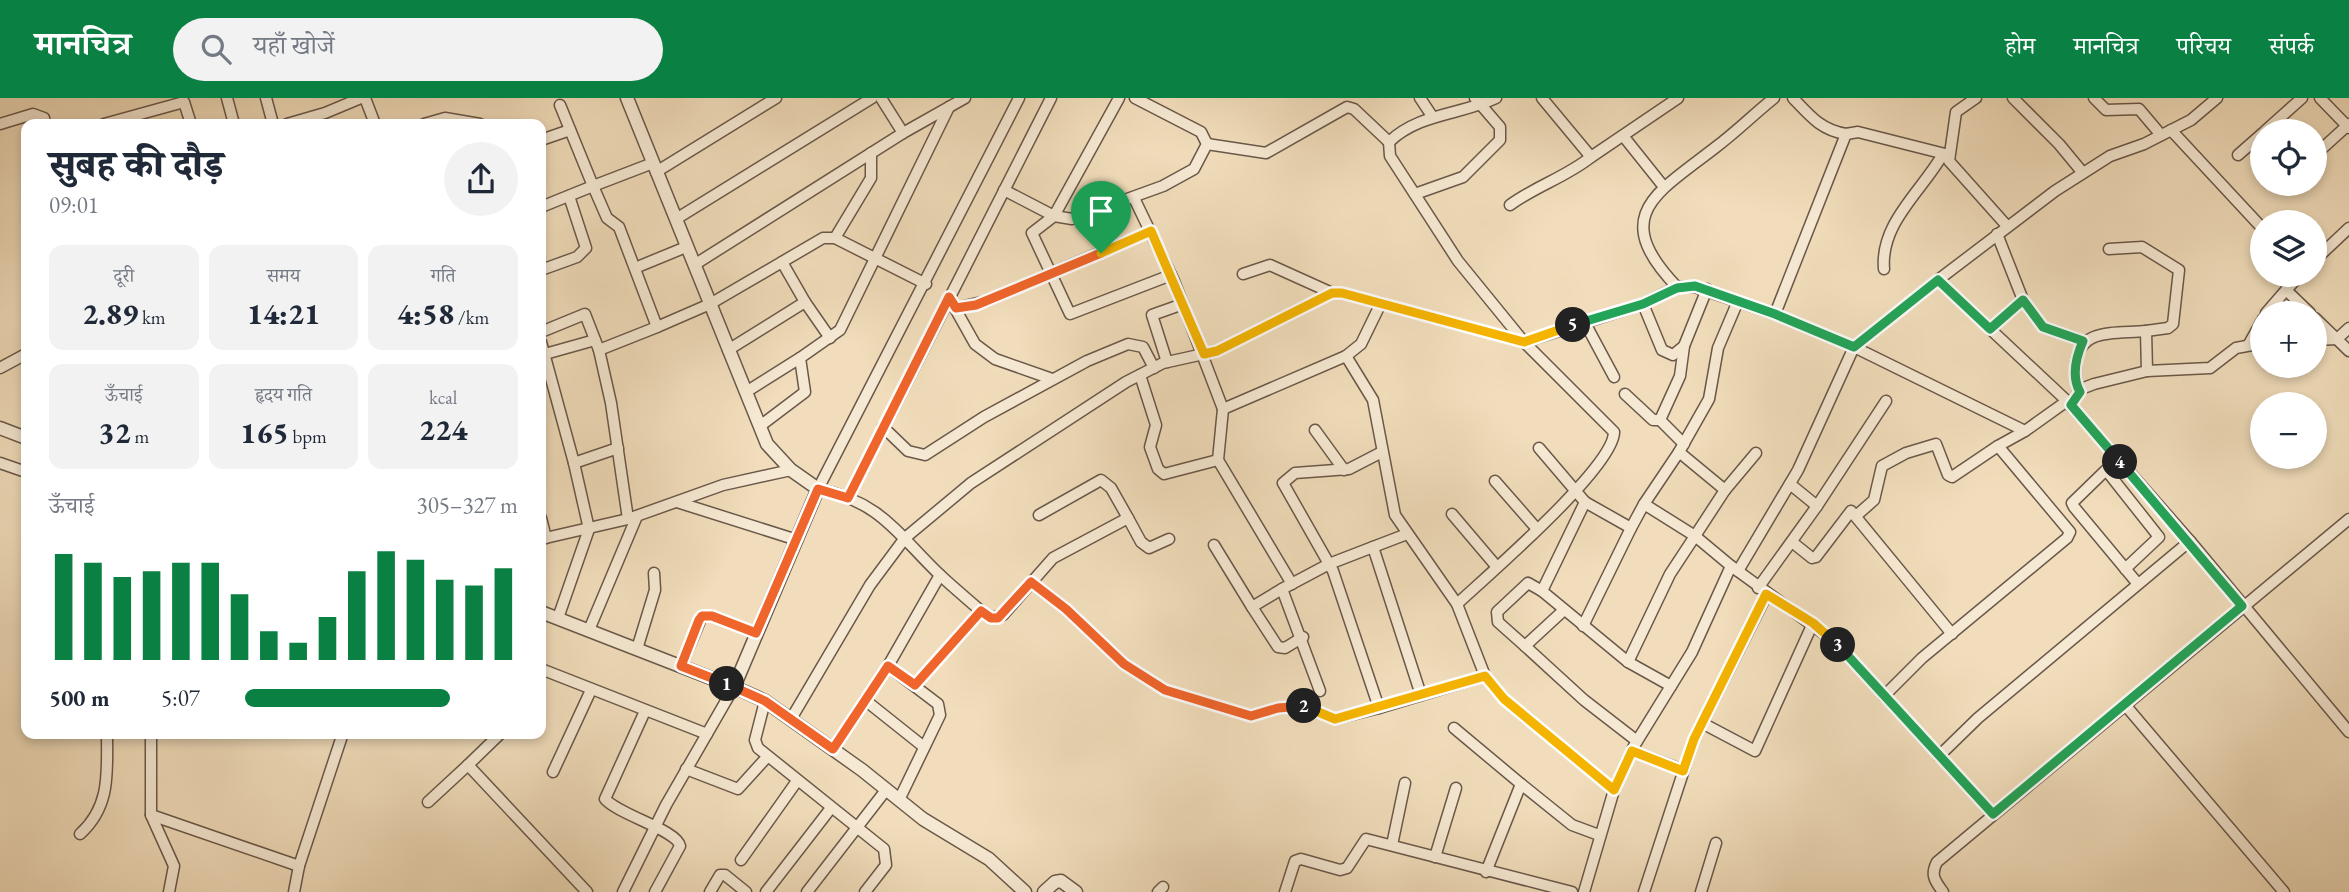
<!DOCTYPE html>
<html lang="hi">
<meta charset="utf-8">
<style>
:root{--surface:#fff;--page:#f2f2f3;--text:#1f2937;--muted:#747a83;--accent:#0b8043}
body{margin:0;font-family:"EB Garamond","Noto Serif Devanagari",serif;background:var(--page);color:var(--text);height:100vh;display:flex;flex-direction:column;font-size:26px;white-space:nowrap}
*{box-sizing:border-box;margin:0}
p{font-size:23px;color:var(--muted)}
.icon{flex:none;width:38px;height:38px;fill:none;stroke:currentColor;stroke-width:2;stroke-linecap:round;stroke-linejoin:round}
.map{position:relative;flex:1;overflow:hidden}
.side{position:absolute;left:21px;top:21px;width:525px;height:620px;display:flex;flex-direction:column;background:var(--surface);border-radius:14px;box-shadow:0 4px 10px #0003}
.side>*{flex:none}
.fabs{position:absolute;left:2250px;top:21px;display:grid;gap:14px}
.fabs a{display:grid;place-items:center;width:77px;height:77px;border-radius:50%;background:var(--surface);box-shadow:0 4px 10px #0003;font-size:35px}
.pin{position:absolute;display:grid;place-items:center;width:60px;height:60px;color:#fff;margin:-72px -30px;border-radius:50% 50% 50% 0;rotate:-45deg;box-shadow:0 0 7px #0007}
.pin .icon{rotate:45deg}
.km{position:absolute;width:35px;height:35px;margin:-18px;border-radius:50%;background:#222;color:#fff;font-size:19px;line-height:35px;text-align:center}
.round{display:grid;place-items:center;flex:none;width:74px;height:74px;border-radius:37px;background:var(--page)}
.headline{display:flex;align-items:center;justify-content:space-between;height:119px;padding:0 28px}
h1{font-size:38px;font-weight:800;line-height:52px}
.figures{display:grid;grid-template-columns:repeat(3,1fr);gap:10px;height:119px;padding:7px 28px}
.figures div{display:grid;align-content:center;border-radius:14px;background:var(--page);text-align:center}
.figures b{font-size:30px;font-weight:800}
.figures small{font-size:19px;font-weight:400}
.figures p{font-size:19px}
.chart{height:196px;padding:14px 28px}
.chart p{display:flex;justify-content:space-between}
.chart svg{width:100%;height:126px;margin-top:7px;stroke:var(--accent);stroke-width:6}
ul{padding:0 28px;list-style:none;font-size:23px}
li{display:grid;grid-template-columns:112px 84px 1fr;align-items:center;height:52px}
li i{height:18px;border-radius:9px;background:var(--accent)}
header{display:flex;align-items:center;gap:42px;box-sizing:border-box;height:98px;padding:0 35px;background:var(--accent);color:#fff}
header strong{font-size:33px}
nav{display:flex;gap:38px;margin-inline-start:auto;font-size:24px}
.search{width:490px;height:63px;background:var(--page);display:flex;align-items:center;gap:18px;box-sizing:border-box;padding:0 24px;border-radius:38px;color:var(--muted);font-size:26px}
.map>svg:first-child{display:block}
</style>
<header>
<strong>मानचित्र</strong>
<div class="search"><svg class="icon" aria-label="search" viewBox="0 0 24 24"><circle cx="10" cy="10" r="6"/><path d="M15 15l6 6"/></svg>यहाँ खोजें</div>
<nav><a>होम</a><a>मानचित्र</a><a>परिचय</a><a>संपर्क</a></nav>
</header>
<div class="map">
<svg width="2349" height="794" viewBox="0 0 2349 794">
<rect width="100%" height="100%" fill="#f1ddbb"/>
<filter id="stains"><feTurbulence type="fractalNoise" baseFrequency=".00286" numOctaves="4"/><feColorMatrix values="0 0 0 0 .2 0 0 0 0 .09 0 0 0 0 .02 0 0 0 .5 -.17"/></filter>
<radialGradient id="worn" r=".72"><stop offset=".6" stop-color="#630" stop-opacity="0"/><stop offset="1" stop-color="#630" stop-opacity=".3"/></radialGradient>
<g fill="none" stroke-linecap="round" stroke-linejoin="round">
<defs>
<g id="minor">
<polyline points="227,0 234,26"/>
<polyline points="266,0 273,26"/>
<polyline points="365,0 375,26"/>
<polyline points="881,0 903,35 965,0"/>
<polyline points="1135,0 1201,34 1207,46 1194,71 1163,88 1072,121 1054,118 1032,135 1070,216 1171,177"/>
<polyline points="1420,0 1432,18"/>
<polyline points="1542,0 1591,59 1678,0"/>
<polyline points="1976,0 1956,14 1949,63 2007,128"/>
<polyline points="2013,0 2059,46 2083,75"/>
<polyline points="2094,0 2106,12 2139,11 2161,37"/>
<polyline points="2320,0 2349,30"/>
<polyline points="0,26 33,16 44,20 45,26"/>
<polyline points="104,26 184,4 191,26"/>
<polyline points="287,26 325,15 361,0"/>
<polyline points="424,26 445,20 480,26"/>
<polyline points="2171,32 2263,131"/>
<polyline points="2265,33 2302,0"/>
<polyline points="1846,36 1858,34 1949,57"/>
<polyline points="1624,39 1664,89"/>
<polyline points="541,42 570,32"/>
<path d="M 1389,44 L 1390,58 L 1458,163 L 1524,244 L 1614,334 C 1614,369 1487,478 1457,506"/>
<path d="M 1389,44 C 1419,15 1461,17 1496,0"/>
<polyline points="1207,46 1266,55 1347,9 1354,11 1389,44"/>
<polyline points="2238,57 2263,35"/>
<polyline points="2315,57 2349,26"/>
<polyline points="653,65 593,88 607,120 619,129 657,229 710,206 782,164"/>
<polyline points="656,74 776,0"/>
<polyline points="1004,92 1054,118 1119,0"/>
<polyline points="1415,96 1463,79 1500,42 1500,29 1475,0"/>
<polyline points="1134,100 1174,183 1223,311 1218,362 1292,486"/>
<path d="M 1510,107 C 1536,88 1566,79 1591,59"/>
<polyline points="541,109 593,88 560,7"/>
<polyline points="676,121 872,0"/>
<polyline points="835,140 871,80 871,55"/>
<polyline points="2109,151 2142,149 2179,172 2173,226 2168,230 2146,233 2147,273"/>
<polyline points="2315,162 2349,130"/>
<polyline points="694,167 903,35"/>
<polyline points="635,170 686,149"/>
<path d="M 1884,171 C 1880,125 1922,93 1943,56"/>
<polyline points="541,172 577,159 586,150 569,98"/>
<polyline points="1243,176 1270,167 1332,195"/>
<polyline points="2300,177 2286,192 2310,215"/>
<polyline points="1938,182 2055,93 2110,58 2144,46 2191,22 2217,0"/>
<path d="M 1677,189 C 1608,117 1657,95 1716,49 C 1736,34 1754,16 1774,0"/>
<polyline points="2023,202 2043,229 2083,243"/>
<polyline points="805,204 782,164 823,140 835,140 926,186"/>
<polyline points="952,205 975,246 995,261 1052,281"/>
<polyline points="1643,206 1662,252 1673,257 1684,248 1707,191"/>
<polyline points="956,210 986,203 1151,133"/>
<polyline points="2266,215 2286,192"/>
<path d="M 1775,216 L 1846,36 C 1821,32 1810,18 1793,0"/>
<polyline points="2315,220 2349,253"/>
<polyline points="1584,223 1614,279"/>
<polyline points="657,229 599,252 611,305 628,421 723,387 791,372"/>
<polyline points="1990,231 2023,202 1997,136"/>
<polyline points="541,234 585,216 599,252"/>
<polyline points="2315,242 2337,241 2349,230"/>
<polyline points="541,244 574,365 618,350"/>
<polyline points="2249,246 2263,221"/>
<polyline points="1684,248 1680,278 1660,322 1684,346"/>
<polyline points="728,252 805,204 830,240"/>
<polyline points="545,256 595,242"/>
<polyline points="1346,258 1361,246 1381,205"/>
<polyline points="1167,264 1152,217 1183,206"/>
<polyline points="0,270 26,256"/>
<polyline points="1140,277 1156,327 1150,349 1158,371 1164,376 1218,362"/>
<polyline points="746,294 800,260"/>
<path d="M 2079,294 C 2075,285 2075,277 2076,267 C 2078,229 2116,236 2146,233"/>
<polyline points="1625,296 1653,322 1660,322"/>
<polyline points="2071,308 2081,291 2094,286 2147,273 2210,270 2236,250 2263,245"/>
<polyline points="1223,311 1346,258 1373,302 1395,417 1457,506 1485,578 1504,601 1614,692"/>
<polyline points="760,328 805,294 800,260 840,232 949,9"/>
<polyline points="883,329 908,353 925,357 984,319 1087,263 1128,246 1143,249 1154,270"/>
<polyline points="1315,332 1344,372"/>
<polyline points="1539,350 1585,404 1542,493 1628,564 1671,588"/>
<polyline points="0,365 26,374"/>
<polyline points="1495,383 1537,431"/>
<polyline points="1790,386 1817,408"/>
<polyline points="1725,392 1756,355"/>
<polyline points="848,400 1051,0"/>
<polyline points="677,404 794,441"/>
<polyline points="1585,404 1631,430 1644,406 1695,438 1725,392 1679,354"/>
<polyline points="1644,406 1679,354 1709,301 1718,250 1738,203"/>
<polyline points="1452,416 1497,469"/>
<polyline points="1039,417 1101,382 1111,390 1128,420"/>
<polyline points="1857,417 1874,402 1882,368 1906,355 1936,346 1948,377 1952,379 1998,348"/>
<polyline points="541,420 546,440"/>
<polyline points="1407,436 1373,449 1421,597"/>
<polyline points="541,441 628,421"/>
<polyline points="1792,444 1812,460 1816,459 1851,413 1952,536"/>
<polyline points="1214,447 1252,509"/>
<polyline points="2125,471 2159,439 2106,372 2072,405 2074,409 2138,486"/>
<polyline points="1738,473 1798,372 1854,249 1938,182 2067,303 2190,443 2349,634"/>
<polyline points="1031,484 1066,511 1124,566 1165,592 1251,618 1278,610 1304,608 1335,621 1379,610 1333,473 1283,385 1295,375 1349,371 1382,354"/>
<polyline points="1758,490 1817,408 1886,303"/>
<polyline points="1282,491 1252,509 1278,549 1285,550 1303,539"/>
<polyline points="1564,512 1525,548 1584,602 1637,643"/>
<path d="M 981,513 C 967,501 953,489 940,477 C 897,436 882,404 818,391 L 1019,0"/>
<polyline points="558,520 589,431 574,365"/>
<polyline points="1583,528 1631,430"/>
<polyline points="589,532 637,418"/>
<polyline points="1525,548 1498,524 1497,514 1528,485 1542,493"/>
<polyline points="637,551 655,492 654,475"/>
<polyline points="1628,564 1670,476 1695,438 1731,468"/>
<polyline points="681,568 702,518 712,518 756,535"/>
<polyline points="888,568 940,477"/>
<polyline points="541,571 707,636"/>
<polyline points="915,587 981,513 991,520 1003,517 1053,460 1128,420 1141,444 1149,450 1169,441"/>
<polyline points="1320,593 1282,491 1329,466 1373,449"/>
<polyline points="1884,598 1922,560 2067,440 2070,434 1998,348 2025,333"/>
<polyline points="865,602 924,649"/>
<polyline points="765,603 755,642 758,650 884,751 886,767 865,794"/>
<polyline points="2126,608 2284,794"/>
<polyline points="1379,610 1485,578"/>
<path d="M 645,613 L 605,701 C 619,717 677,732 680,748 L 655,794"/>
<polyline points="791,621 870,487 905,440 971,385 1126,284 1163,265 1217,253 1332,195 1342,195 1524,244 1643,206 1677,189 1695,189 1775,216 1854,249 2025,333 2067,303"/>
<polyline points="1702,625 1755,653 1813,525"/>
<polyline points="1454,630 1521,686 1486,774"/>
<polyline points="151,635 151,717 174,768 169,794"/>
<polyline points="501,635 468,667 587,794"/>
<polyline points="833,651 888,568 938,606 940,617 899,702"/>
<polyline points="1632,653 1683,672"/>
<polyline points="1939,658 1978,620 2190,443"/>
<polyline points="686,671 738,691 767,659"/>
<polyline points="553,674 591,592"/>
<polyline points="1521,686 1572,727 1599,737"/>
<polyline points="428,704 468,667"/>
<polyline points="151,717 299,768 343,635"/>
<path d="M 80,736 C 111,708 107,674 107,635"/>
<polyline points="1392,747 1405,685"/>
<polyline points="1435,759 1456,690"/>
<polyline points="741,762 797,683"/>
<polyline points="294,794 299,768"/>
<polyline points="623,794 666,707 734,589"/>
<polyline points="710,794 720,777 725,777 746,794"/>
<polyline points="766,794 831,710"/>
<polyline points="807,794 886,692"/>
<polyline points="1158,794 1163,789"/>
<polyline points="1285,794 1295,763 1301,761 1340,772 1347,770 1366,741 1572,794"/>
<polyline points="1584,794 1614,692 1634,648 1692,554 1731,468 1834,543 1993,716"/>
<polyline points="1644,794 1694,641 1767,496"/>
<polyline points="1701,794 1716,745"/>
<path d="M 1943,794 C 1935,783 1930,777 1937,764 L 2349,421"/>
</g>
<g id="tertiary">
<polyline points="0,330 26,340"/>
<polyline points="541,514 734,589 818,391 791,372 767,346 627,0"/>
<polyline points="734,589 765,603 862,672 923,721 989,761 1025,794"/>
<polyline points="1044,794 1055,784 1061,783 1076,794"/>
</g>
</defs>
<use href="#minor" stroke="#6a584a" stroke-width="13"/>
<use href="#tertiary" stroke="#6a584a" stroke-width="15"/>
<use href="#minor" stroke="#f6e9d3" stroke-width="10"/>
<use href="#tertiary" stroke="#f6e9d3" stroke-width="12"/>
</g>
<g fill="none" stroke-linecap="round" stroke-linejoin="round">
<defs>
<polyline id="split-1" points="727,586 681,568 699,522 702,518 712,518 756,535 818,391 848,400 949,199 956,210 976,207 1101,155"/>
<polyline id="split-2" points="727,586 765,603 833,651 888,568 915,587 981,513 991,520 998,520 1031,484 1066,511 1124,566 1165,592 1251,618 1278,610 1304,608"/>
<polyline id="split-3" points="1304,608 1335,621 1485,578 1504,601 1614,692 1632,653 1683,673 1694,641 1766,496 1813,525 1838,547"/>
<polyline id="split-4" points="1838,547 1993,716 2242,508 2120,364"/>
<path id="split-5" d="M 1573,227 L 1643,206 L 1677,190 L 1695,188 L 1775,216 L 1854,249 L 1938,182 L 1990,231 L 2023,202 L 2043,229 L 2083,243 C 2076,259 2071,278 2080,294 L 2071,307 L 2120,364"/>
<polyline id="split-6" points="1101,155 1151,133 1204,256 1217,253 1332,195 1342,195 1524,244 1573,227"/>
</defs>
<use href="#split-1" stroke="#fff" stroke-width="14"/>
<use href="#split-2" stroke="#fff" stroke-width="14"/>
<use href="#split-3" stroke="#fff" stroke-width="14"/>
<use href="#split-4" stroke="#fff" stroke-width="14"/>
<use href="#split-5" stroke="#fff" stroke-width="14"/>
<use href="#split-6" stroke="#fff" stroke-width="14"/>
<use href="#split-1" stroke="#f0652b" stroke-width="9"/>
<use href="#split-2" stroke="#f0652b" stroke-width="9"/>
<use href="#split-3" stroke="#f5b400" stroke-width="9"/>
<use href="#split-4" stroke="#22a559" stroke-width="9"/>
<use href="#split-5" stroke="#22a559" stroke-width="9"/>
<use href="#split-6" stroke="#f5b400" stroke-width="9"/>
</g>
<rect width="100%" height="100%" filter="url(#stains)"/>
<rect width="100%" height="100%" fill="url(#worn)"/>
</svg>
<div class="fabs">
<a><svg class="icon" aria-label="locate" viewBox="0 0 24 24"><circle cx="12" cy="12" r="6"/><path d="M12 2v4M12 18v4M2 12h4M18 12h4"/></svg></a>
<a><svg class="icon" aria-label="layers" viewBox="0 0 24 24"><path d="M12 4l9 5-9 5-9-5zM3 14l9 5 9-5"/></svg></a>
<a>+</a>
<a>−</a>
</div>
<div class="pin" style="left:1101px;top:155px;background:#1e9e55"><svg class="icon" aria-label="arrive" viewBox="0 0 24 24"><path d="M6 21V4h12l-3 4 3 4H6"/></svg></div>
<b class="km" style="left:727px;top:586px">1</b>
<b class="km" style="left:1304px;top:608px">2</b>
<b class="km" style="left:1838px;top:547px">3</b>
<b class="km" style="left:2120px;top:364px">4</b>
<b class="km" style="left:1573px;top:227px">5</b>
<section class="side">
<div class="headline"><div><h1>सुबह की दौड़</h1><p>09:01</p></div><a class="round"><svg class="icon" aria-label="share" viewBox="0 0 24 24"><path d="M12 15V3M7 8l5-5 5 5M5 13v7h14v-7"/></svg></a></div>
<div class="figures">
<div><p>दूरी</p><b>2.89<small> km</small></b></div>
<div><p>समय</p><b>14:21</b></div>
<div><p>गति</p><b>4:58<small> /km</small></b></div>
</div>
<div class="figures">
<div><p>ऊँचाई</p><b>32<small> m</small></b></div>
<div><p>हृदय गति</p><b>165<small> bpm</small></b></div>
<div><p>kcal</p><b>224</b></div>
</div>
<div class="chart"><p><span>ऊँचाई</span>305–327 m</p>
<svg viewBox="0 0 160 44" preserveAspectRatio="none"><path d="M5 44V7M15 44V10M25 44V15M35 44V13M45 44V10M55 44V10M65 44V21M75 44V34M85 44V38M95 44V29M105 44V13M115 44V6M125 44V9M135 44V16M145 44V18M155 44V12"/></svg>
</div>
<ul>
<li><b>500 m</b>5:07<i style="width:75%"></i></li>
</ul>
</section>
</div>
